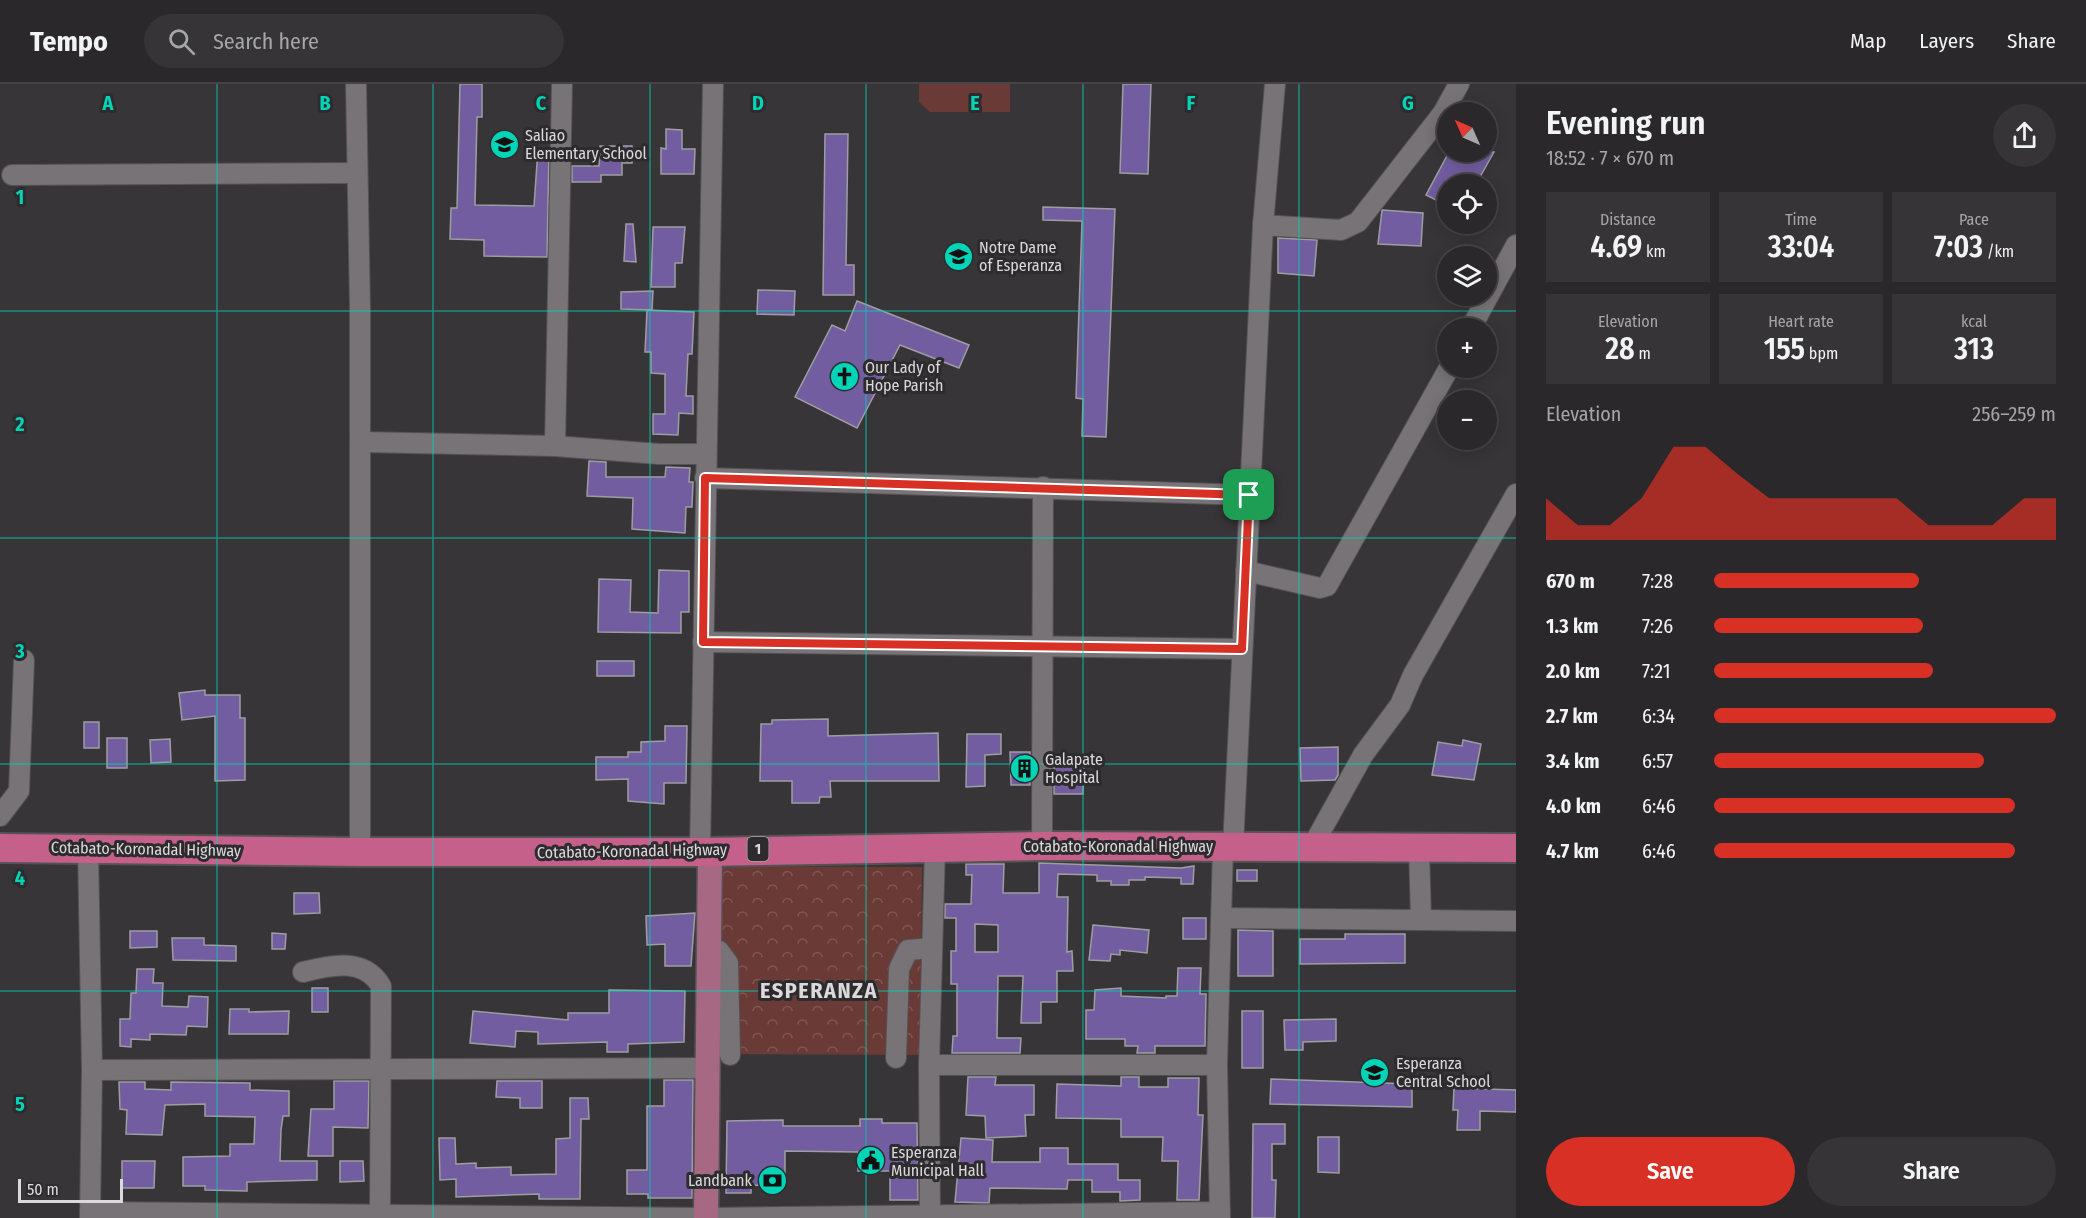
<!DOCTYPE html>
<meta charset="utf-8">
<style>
:root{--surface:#2a282a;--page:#363436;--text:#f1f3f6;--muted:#a5a6a8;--line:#464447;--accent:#d93025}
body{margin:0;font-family:"Fira Sans Condensed",sans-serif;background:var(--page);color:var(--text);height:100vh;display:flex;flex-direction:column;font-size:22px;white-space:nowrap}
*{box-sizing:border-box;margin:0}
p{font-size:20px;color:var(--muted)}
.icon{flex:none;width:33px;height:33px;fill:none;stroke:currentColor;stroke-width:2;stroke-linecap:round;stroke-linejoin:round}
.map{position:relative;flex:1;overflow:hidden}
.panel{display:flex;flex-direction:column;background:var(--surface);width:570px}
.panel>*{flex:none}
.needle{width:39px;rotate:315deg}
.fabs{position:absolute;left:1437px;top:18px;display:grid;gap:12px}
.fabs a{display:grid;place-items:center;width:60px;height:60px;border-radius:50%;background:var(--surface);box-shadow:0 3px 15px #0003,0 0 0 2px var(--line);font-size:30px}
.scale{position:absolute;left:18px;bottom:15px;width:105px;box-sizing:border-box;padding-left:6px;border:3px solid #dbd9db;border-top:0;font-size:16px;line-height:21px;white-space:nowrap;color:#dbd9db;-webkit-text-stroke:4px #2e2b2e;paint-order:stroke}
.pin{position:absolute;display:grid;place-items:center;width:51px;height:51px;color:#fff;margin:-26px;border-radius:12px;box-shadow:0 3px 9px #0006}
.round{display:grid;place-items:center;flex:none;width:63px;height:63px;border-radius:32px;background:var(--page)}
.headline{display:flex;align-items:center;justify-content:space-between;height:102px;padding:0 30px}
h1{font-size:33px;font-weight:600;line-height:45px}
.stats{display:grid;grid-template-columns:repeat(3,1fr);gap:9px;height:102px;padding:6px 30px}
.stats div{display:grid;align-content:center;border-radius:0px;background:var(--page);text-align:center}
.stats b{font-size:30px;font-weight:600}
.stats small{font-size:16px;font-weight:400}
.stats p{font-size:16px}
.chart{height:168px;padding:12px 30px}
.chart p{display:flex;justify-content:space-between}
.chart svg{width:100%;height:108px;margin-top:6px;fill:var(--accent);opacity:.7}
.button{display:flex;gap:12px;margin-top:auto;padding:12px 30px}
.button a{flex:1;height:69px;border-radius:36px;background:var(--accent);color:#fff;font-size:24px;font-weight:600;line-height:69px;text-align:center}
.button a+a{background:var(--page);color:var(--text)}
ul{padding:0 30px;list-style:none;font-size:20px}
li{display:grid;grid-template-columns:96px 72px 1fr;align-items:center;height:45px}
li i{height:15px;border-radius:8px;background:var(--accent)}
header{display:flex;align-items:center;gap:36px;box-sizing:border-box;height:84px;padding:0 30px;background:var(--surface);border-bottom:2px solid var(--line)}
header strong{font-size:28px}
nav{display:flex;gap:33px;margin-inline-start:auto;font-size:21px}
.search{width:420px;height:54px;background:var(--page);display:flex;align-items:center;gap:15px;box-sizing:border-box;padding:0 21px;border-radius:33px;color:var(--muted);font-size:22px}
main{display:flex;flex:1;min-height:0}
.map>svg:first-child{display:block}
</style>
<header>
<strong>Tempo</strong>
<div class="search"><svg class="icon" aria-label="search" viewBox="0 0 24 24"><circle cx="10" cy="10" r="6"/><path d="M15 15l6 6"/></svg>Search here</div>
<nav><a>Map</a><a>Layers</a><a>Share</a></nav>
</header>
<main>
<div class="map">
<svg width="1516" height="1134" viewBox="0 0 1516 1134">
<defs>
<pattern id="park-crowns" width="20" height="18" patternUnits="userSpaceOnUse" patternTransform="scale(1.5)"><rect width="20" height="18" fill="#6a3a36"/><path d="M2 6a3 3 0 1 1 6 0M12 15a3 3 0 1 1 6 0" fill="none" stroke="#7f5652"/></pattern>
</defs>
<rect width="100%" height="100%" fill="#383538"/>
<polygon fill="url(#park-crowns)" points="722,782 922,783 920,971 720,970"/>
<polygon fill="#6a3a36" points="919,0 1010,0 1010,28 930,28 919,18"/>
<g fill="#715d9f" stroke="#9e9da1" stroke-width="1.5" fill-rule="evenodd">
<polygon points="460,0 482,0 482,33 477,33 475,121 534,122 538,65 549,66 547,173 484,172 484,156 450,155 451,124 457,124"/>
<polygon points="1123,0 1151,0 1148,90 1120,89"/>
<polygon points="666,45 682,46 682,65 695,65 694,90 661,90 661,64 666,65"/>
<polygon points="825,50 848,50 846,181 854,181 854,211 823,211"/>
<polygon points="600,62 632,62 632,79 622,79 622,91 601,91 601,98 572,98 572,82 599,82"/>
<polygon points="1449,68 1494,68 1476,100 1448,100 1448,122 1426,111"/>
<polygon points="1043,123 1115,125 1106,353 1082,352 1083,315 1076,314 1082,137 1043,136"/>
<polygon points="1382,126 1423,129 1421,162 1378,160"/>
<polygon points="626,140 633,140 636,178 624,177"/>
<polygon points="653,143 685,143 682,179 675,179 675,203 651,203"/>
<polygon points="1278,154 1317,156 1314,192 1278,189"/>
<polygon points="758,206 795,207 794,231 757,230"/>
<polygon points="653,207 652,226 621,225 621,208"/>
<polygon points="857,217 969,261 959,284 900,261 857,344 795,313 832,241 845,247"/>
<polygon points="647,226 694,228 692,270 688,270 686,312 693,312 693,330 679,329 678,351 653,350 653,330 665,330 665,290 651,289 651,268 645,268"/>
<polygon points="589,377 606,378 606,393 665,393 666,383 690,384 689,398 693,398 692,423 686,423 685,449 632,445 633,414 587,412"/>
<polygon points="659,486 689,487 689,528 681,528 681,549 598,548 599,495 631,496 630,528 658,529"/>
<rect x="597" y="577" width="37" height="15"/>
<polygon points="205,606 205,611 240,611 240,634 245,634 245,696 215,697 215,632 182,636 179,609"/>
<polygon points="828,635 828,652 938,649 939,697 830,697 831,713 820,713 819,719 792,719 792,697 760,697 761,640 772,640 772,636"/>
<rect x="84" y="638" width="15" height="26"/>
<polygon points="665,642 687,642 686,699 664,699 664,720 628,717 628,695 596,696 596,673 628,673 628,668 641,668 641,658 665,657"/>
<polygon points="967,650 1001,650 1001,670 985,671 985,702 966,703"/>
<rect x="107" y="654" width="20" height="30"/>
<polygon points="170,655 171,678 151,679 150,656"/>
<polygon points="1463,656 1481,660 1474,696 1432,691 1438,658 1462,662"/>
<polygon points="1338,663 1338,691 1335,696 1301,697 1300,664"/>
<polygon points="1010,668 1030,668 1030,701 1011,701"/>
<polygon points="1054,677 1084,677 1083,710 1054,710"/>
<path d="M 1039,779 L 1181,784 L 1194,782 L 1193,800 L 1181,800 L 1181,794 L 1145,793 L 1145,796 L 1129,796 L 1129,801 L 1111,801 L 1111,797 L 1097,797 L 1097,791 L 1058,790 L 1057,813 L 1068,813 L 1067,868 L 1072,867 L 1073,887 L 1057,887 L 1057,918 L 1041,918 L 1041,939 L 1021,939 L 1023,892 L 998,892 L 997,954 L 1021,954 L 1020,969 L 952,969 L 953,952 L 957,952 L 957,900 L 951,900 L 951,867 L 956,867 L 956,834 L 945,834 L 945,820 L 971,820 L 972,791 L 966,791 L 966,780 L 1004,780 L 1003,809 L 1039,809 ZM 975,840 L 998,841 L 998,868 L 975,868 Z"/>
<rect x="1237" y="786" width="20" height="11"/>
<polygon points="294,809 319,809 320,829 294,830"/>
<polygon points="695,829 691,882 665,882 665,860 647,861 646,832"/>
<rect x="1183" y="834" width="23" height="21"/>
<polygon points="1093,841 1149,846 1147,869 1120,866 1120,871 1111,870 1110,877 1089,876"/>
<polygon points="1238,846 1273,847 1273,892 1238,892"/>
<polygon points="130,847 157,847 157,863 130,864"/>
<polygon points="272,849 286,850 285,865 272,865"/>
<polygon points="1345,850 1405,850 1405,879 1300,880 1300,855 1345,855"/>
<polygon points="172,854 204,854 204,861 236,862 236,877 173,876"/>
<polygon points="1178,884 1201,884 1200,910 1206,910 1205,962 1155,962 1155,969 1137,969 1138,962 1125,962 1125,955 1086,955 1086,926 1094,926 1095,906 1121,904 1121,912 1166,914 1166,912 1177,912"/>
<polygon points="137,885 154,885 153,899 163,899 162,922 188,923 189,912 208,913 207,943 187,942 186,951 150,950 150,956 131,955 131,963 120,962 120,935 130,935 131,909 136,909"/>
<rect x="312" y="904" width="16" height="24"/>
<polygon points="609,906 685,907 684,958 628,960 628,968 607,968 607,958 538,960 538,948 516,947 515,963 470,959 473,927 568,936 568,929 609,929"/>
<polygon points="230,925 249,925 249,928 289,927 288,950 229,950"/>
<rect x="1242" y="927" width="21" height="57"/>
<polygon points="1336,935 1336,957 1303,958 1303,966 1285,966 1284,936"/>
<polygon points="968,993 996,993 995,1001 1034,1001 1034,1031 1025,1031 1026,1052 986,1054 985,1032 966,1031"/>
<polygon points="1121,993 1139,993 1139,1003 1168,1003 1168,994 1199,994 1198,1031 1203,1031 1199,1116 1177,1116 1178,1077 1162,1077 1163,1053 1121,1053 1121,1035 1056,1034 1057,1000 1121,1002"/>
<polygon points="1271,995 1412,1000 1412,1023 1270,1020"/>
<polygon points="664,996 693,996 692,1114 648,1114 648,1110 627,1110 627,1086 647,1086 647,1022 664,1022"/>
<polygon points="334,997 369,997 368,1044 333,1043 333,1072 308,1072 311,1025 334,1025"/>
<polygon points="497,997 542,997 542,1024 520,1024 520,1014 496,1013"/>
<polygon points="119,998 145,998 145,1005 171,1006 171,998 250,999 250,1006 289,1007 289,1032 283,1032 281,1046 280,1077 317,1077 317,1096 247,1098 247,1107 205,1106 205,1102 183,1102 183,1073 230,1072 230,1060 254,1060 255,1033 205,1032 205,1020 165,1021 162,1051 126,1050 127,1026 120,1025"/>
<polygon points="1454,1004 1516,1006 1516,1028 1480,1027 1480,1046 1457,1046 1458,1026 1453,1026"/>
<polygon points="570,1014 588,1014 589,1035 581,1035 580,1115 539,1115 539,1110 456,1113 456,1095 440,1096 439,1054 455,1054 456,1080 476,1079 476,1084 511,1083 511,1091 556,1090 556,1055 570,1054"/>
<polygon points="860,1035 882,1035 882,1039 917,1039 918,1116 890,1116 890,1087 858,1087 858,1068 785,1067 785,1102 751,1101 751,1109 726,1109 727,1037 783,1036 783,1042 860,1042"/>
<polygon points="1253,1040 1285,1040 1285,1060 1272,1060 1272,1096 1276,1096 1275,1134 1252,1134"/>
<polygon points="1318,1053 1339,1053 1339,1089 1318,1088"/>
<polygon points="961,1054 993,1056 992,1078 1040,1078 1040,1064 1068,1064 1068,1080 1118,1080 1118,1096 1140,1096 1140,1116 1120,1117 1120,1108 1092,1108 1092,1096 1068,1096 1067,1105 990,1104 989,1119 955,1118"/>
<polygon points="122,1077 155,1077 154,1104 122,1104"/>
<polygon points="340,1077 363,1077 364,1097 340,1098"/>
</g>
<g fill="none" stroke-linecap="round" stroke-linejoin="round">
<defs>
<g id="minor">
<polyline points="356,0 360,225 360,768"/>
<polyline points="12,91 355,89"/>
<polyline points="1263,141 1341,146 1358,138 1443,29 1459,0"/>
<polyline points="1471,244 1516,161"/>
<polyline points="360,358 555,362 659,370 706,370"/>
<polyline points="555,362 562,0"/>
<polyline points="705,394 1249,411"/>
<polyline points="1246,487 1320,504 1327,502 1449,284"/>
<polyline points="703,558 1242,565"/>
<polyline points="0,732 19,707 24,576"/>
<polyline points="1042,762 1043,403"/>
<polyline points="1233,763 1263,141 1275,0"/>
<polyline points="1312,763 1363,671 1400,621 1413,591 1516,410"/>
<polyline points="1419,763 1421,836"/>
<polyline points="88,764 92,986 90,1134"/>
<polyline points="700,768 713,0"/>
<polyline points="1223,834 1516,837"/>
<polyline points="708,867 719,867 728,879 730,971"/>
<path d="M 303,888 C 330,881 364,873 381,902 L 380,1134"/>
<polyline points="896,974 899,885 908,866 932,864"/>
<polyline points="929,981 1217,981"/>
<polyline points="92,986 709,984"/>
<polyline points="90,1128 706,1134 1220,1128"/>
<polyline points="930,1134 929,981 935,763"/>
<polyline points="1220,1134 1217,981 1223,763"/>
</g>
<polyline id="major" points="706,1134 710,767"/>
<polyline id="highway" points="0,764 360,768 700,768 1042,762 1516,764"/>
</defs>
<use href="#minor" stroke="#545254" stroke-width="22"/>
<use href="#major" stroke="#545254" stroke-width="27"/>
<use href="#highway" stroke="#545254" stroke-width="32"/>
<use href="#minor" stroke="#777376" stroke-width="20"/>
<use href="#major" stroke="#a66882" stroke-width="24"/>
<use href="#highway" stroke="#c5608a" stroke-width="28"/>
</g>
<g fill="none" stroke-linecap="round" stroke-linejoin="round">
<defs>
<polygon id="route" points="705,394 1249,411 1242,565 703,558"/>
</defs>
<use href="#route" stroke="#fff" stroke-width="12"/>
<use href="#route" stroke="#d93025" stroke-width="8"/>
</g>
<path fill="none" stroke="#00d5b7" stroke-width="1.5" stroke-opacity="0.55" d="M 217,0 L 217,1134M 433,0 L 433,1134M 650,0 L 650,1134M 866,0 L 866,1134M 1083,0 L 1083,1134M 1299,0 L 1299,1134M 0,227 L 1516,227M 0,454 L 1516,454M 0,680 L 1516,680M 0,907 L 1516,907"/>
<defs>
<symbol id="school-disc" viewBox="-11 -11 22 22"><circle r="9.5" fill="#00d5b7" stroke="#2e2b2e"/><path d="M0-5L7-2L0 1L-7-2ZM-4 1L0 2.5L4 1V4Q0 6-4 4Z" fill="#111"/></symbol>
<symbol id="church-disc" viewBox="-11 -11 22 22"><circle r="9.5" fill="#00d5b7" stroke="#2e2b2e"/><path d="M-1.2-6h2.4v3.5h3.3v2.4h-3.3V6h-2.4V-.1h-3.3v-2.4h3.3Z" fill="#111"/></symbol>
<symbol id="building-disc" viewBox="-11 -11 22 22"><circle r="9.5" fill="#00d5b7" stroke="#2e2b2e"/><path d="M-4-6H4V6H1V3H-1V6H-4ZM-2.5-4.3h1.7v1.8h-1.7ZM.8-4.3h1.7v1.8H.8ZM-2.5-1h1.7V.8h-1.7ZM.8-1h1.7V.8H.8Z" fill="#111"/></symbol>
<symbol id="civic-disc" viewBox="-11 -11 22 22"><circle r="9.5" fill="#00d5b7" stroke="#2e2b2e"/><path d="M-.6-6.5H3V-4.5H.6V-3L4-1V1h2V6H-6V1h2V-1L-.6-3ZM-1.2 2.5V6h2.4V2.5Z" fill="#111"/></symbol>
<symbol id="bank-disc" viewBox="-11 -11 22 22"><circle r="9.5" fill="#00d5b7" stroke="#2e2b2e"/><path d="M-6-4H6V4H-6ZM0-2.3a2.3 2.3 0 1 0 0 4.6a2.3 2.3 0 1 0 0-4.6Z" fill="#111"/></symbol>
</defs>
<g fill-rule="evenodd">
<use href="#school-disc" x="488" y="44" width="33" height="33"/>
<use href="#school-disc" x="942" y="156" width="33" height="33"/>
<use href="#church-disc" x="828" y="276" width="33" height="33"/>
<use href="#building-disc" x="1008" y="668" width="33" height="33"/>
<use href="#school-disc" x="1358" y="972" width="33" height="33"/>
<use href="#civic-disc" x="854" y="1060" width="33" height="33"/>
<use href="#bank-disc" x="756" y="1080" width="33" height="33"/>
</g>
<g text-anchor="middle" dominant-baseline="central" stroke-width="6" stroke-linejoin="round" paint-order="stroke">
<rect fill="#2e2b2e" stroke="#a7a5a7" stroke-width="1.5" x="747.5" y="753" width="21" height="24" rx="4.5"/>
<g font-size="15" font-weight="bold" fill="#dbd9db">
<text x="758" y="765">1</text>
</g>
<g font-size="16" fill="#dbd9db" stroke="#2e2b2e" text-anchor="start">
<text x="525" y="51">Saliao<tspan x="525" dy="18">Elementary School</tspan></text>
<text x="979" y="163">Notre Dame<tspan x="979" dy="18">of Esperanza</tspan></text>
<text x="865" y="283">Our Lady of<tspan x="865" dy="18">Hope Parish</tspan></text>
<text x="1045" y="675">Galapate<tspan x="1045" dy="18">Hospital</tspan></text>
<text x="1396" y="979">Esperanza<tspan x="1396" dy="18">Central School</tspan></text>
<text x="891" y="1068">Esperanza<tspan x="891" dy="18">Municipal Hall</tspan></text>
<text x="752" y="1096" text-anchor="end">Landbank</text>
</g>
<g font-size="16" fill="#dbd9db" stroke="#2e2b2e">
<text x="1118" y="762">Cotabato-Koronadal Highway</text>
<text transform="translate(146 765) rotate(1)">Cotabato-Koronadal Highway</text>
<text transform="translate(632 767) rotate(-1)">Cotabato-Koronadal Highway</text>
</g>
<g font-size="22" font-weight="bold" letter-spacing="1.5" fill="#dbd9db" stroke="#2e2b2e">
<text x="819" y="906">ESPERANZA</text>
</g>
</g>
<g font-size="20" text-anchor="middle" font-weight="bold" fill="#00d5b7" stroke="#2e2b2e" stroke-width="6" stroke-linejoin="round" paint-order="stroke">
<text x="108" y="26">A</text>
<text x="325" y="26">B</text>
<text x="541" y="26">C</text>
<text x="758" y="26">D</text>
<text x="975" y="26">E</text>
<text x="1191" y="26">F</text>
<text x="1408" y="26">G</text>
<text x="20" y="120">1</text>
<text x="20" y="347">2</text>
<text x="20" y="574">3</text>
<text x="20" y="801">4</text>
<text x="20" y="1027">5</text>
</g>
</svg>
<div class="fabs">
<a><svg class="needle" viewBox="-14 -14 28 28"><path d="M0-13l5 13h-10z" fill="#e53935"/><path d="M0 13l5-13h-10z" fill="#a5a6a8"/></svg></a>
<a><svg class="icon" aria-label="locate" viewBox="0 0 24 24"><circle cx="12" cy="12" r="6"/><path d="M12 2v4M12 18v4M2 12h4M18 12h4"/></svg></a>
<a><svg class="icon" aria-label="layers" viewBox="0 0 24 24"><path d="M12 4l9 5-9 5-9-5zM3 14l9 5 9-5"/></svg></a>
<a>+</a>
<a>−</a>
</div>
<div class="scale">50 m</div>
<div class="pin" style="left:1249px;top:411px;background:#1e9e55"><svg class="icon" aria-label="arrive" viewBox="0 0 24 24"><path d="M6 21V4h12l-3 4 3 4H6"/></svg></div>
</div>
<section class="panel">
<div class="headline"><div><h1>Evening run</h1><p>18:52 · 7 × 670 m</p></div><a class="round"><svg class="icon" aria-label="share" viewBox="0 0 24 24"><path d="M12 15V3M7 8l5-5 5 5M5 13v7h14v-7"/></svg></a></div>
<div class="stats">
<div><p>Distance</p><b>4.69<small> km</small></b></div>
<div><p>Time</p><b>33:04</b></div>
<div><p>Pace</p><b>7:03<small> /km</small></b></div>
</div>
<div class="stats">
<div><p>Elevation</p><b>28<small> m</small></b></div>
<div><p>Heart rate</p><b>155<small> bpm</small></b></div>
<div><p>kcal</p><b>313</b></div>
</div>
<div class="chart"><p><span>Elevation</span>256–259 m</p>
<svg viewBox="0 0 160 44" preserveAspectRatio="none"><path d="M0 44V27L10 38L20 38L30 27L40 6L50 6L60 17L70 27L80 27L90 27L100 27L110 27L120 38L130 38L140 38L150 27L160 27V44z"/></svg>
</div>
<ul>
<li><b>670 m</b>7:28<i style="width:60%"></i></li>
<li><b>1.3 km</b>7:26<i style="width:61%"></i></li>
<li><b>2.0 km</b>7:21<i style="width:64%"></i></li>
<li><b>2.7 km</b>6:34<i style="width:100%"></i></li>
<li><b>3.4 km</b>6:57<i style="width:79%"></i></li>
<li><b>4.0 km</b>6:46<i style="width:88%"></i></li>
<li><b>4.7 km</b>6:46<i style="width:88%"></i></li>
</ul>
<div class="button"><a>Save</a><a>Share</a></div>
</section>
</main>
